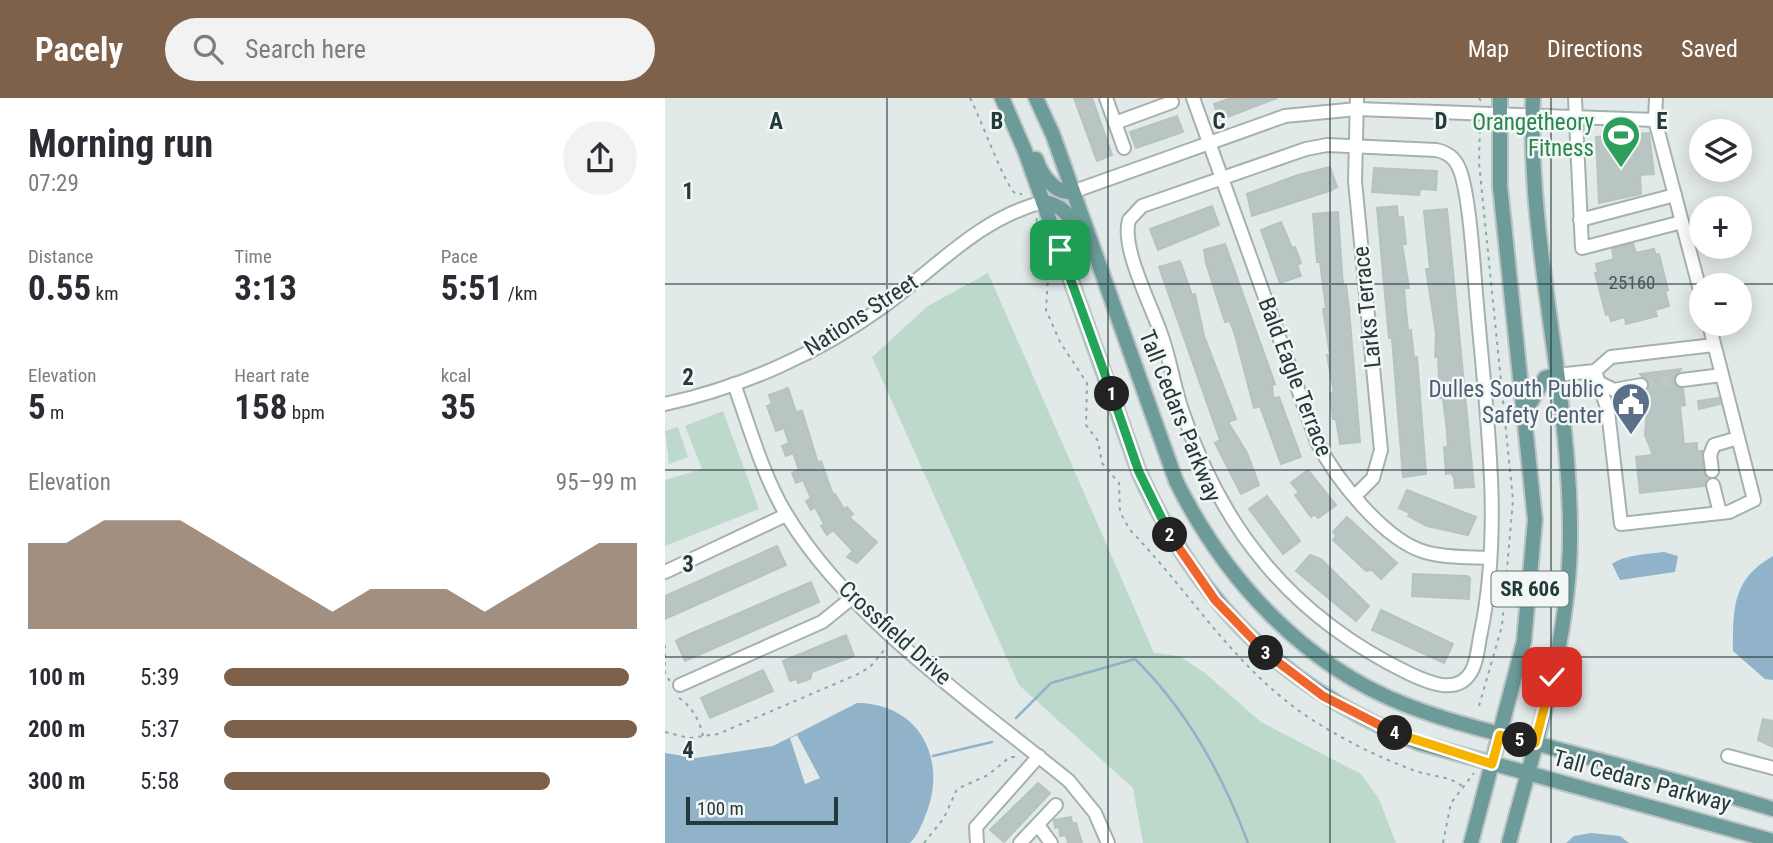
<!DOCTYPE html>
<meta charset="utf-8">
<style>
:root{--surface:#fff;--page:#f2f2f3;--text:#2b2b33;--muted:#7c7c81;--accent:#7d614b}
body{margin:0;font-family:"Roboto Condensed",sans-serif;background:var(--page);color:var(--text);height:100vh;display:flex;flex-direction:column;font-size:26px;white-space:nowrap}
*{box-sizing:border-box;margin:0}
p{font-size:23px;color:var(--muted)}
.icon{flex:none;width:38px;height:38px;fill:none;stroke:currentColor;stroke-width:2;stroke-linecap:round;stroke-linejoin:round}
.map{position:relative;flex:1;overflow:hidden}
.drawer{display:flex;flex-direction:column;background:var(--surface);width:665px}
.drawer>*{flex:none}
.controls{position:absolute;left:1024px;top:21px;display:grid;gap:14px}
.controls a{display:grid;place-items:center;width:63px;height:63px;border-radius:50%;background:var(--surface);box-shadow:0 4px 18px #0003;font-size:35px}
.scale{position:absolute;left:21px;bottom:18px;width:152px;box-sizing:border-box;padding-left:7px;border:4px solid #243939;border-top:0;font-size:19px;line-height:24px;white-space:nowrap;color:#243939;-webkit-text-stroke:5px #f2f7f6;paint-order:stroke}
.pin{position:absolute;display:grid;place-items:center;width:60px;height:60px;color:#fff;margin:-30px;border-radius:14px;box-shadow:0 4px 10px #0006}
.km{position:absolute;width:35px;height:35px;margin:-18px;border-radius:50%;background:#222;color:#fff;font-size:19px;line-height:35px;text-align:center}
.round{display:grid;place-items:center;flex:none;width:74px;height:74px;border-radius:37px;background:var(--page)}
.overview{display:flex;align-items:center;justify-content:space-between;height:119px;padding:0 28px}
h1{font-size:38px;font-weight:700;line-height:52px}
.figures{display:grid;grid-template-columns:repeat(3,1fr);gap:10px;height:119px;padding:7px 28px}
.figures div{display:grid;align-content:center}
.figures b{font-size:35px;font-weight:700}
.figures small{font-size:19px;font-weight:400}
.figures p{font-size:19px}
.chart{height:196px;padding:14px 28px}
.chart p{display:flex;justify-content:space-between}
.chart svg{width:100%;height:126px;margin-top:7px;fill:var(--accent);opacity:.7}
ul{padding:0 28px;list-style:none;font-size:23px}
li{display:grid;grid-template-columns:112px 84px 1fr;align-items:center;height:52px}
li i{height:18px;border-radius:9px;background:var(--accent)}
header{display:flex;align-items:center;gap:42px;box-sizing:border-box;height:98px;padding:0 35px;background:var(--accent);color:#fff}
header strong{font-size:33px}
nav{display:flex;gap:38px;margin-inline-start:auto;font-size:24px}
.search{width:490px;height:63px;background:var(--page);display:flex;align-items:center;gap:18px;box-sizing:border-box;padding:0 24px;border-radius:38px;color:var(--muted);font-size:26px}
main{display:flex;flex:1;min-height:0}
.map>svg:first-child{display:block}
</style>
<header>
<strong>Pacely</strong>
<div class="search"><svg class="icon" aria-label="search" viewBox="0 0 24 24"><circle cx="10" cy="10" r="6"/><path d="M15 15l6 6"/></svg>Search here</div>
<nav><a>Map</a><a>Directions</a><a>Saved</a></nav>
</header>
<main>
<section class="drawer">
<div class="overview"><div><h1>Morning run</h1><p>07:29</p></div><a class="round"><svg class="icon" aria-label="share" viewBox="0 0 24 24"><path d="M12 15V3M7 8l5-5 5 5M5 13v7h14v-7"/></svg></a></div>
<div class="figures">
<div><p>Distance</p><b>0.55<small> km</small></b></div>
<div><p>Time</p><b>3:13</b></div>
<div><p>Pace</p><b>5:51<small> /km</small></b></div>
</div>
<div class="figures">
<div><p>Elevation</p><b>5<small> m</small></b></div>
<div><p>Heart rate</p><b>158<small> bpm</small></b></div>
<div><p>kcal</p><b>35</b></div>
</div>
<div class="chart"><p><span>Elevation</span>95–99 m</p>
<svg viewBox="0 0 160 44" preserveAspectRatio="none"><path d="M0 44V14L10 14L20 6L30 6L40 6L50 14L60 22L70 30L80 38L90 30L100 30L110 30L120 38L130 30L140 22L150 14L160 14V44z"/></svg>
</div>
<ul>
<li><b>100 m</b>5:39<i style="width:98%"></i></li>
<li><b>200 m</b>5:37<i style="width:100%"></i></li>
<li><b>300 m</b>5:58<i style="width:79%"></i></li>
</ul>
</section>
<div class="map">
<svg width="1108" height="745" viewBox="0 0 1108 745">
<rect width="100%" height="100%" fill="#e2eae9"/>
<g fill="#bdd9cb">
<polygon points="323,175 489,555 514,558 540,575 596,624 696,676 714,701 731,745 478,745 468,690 354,587 207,259 263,208"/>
<polygon points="58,313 94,411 0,448 0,382 37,371 20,328"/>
<polygon points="13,329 23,359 4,366 0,333"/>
</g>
<g fill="#90b3c9">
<path d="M 999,454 L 1013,458 L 1010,474 L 955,482 L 947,466 C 959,457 983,456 999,454 Z"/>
<path d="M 1108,458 L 1108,582 L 1100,581 L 1068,553 C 1068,511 1067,481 1108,458 Z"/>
<path d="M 192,605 C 254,605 283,661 261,716 C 257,726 253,737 245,745 L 0,745 L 0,655 L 31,660 L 108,648 Z"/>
<polygon points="926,735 955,738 964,745 901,745 909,738"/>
</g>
<polygon fill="#e2eae9" points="132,637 155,680 140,686 125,640"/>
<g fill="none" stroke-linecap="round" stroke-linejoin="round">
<g stroke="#90b3c9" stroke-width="2.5">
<path d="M 351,620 L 386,585 L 470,561 C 521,611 558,678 583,745"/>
<polyline points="268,658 327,644"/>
</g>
</g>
<g fill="#b8c5c2" stroke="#b5c3c1" stroke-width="2">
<polygon points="409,0 427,0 447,57 432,63"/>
<polygon points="566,0 612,0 555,22 549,6"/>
<polygon points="512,18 518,34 471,50 465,34"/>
<polygon points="984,35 989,76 975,77 976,96 934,105 931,39"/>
<polygon points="665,69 672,89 667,92 587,118 582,96 633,77"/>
<polygon points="709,70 772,73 771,92 755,91 754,97 707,94"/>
<polygon points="547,108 554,127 493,152 485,131"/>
<polygon points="732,108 733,120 738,119 741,146 737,146 744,190 739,190 743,233 746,232 749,260 752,259 761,376 738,379 727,240 724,240 712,110"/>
<polygon points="782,111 809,389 790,390 789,380 786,375 781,376 779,349 783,349 782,334 778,300 775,300 773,258 770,259 771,235 761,171 765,171 759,113"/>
<polygon points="673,114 678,188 681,187 684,211 695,344 675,346 671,321 668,321 665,295 669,294 662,257 665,257 658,211 661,211 655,164 652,164 648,116"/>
<polygon points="616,124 627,150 630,149 636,165 632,167 636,178 615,185 596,132"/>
<polygon points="560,146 610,286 607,287 608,300 614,299 636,359 616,366 595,308 589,310 570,237 565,223 560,224 541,165 539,152"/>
<polygon points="968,146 971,155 989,151 991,157 994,156 1003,192 1000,193 1004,208 990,212 992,218 961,226 960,219 946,223 944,216 941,217 930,175 933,174 931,166 949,161 947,151"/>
<polygon points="515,163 527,197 530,196 539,238 571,321 563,324 582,355 594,387 576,396 550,345 555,342 494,169"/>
<polygon points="1016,271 1008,282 1011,288 1018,291 1020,307 1015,308 1019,346 1032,345 1032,353 1037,353 1038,374 1042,380 1039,388 975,395 971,359 988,357 980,337 982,311 979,312 977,296 985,286 975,276"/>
<polygon points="123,290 131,314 137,313 153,365 156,363 168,397 170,396 179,411 182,409 188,416 184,419 212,444 192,465 182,459 188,453 168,432 162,437 156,428 159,426 150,409 146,412 141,403 146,400 138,382 131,385 127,375 134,372 128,355 121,358 117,348 124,345 119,330 111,333 102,308 107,306 104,297"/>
<polygon points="1054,300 1055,306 1034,311 1033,303"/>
<polygon points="643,372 671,407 653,420 650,416 646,419 630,397 634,394 626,385"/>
<polygon points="742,392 811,419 803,437 762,428 743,418 745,415 734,410"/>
<polygon points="602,398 635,443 618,456 584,411"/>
<polygon points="682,419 732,465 716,481 707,472 701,473 668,442 671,438 668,434"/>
<polygon points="112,448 121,467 0,521 0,498"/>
<polygon points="645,457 656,461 704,508 691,523 631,473"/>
<polygon points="748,476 802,478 805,480 804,501 747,498"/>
<polygon points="146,484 154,504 20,563 11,543 16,540"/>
<polygon points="716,512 788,546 779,565 707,532"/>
<polygon points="181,537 189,558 147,574 145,581 133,585 132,581 125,583 118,563"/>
<polygon points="98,572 108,593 45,620 36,600"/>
<polygon points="1098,621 1108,623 1108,649 1093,642"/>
<polygon points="373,685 385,695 339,744 325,732"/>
<polygon points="406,719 407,725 411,725 417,745 403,745 401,737 395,738 394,729 390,730 389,722"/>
</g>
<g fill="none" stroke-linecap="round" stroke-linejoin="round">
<polyline stroke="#bcc7c6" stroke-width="12" stroke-dasharray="12 6" stroke-linecap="butt" points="976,287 1017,282"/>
<defs>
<g id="minor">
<polyline points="441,0 450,25"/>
<path d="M 528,0 L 652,344 C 671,381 719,442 760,454 C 780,460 804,459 825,460"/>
<polyline points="910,0 917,150 1017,124"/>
<polyline points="990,22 991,0"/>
<path d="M 662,47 L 771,52 C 781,54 788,58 793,68 C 805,91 809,177 812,207 C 821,315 838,427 816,534 C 813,546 813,563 806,574 C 792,598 762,584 743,575 C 628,519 557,433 517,312 C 508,286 505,259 495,233 C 485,205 456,149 464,122 L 477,108 L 641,51 Z"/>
<polyline points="459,50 450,25 507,4"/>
<polyline points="407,94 620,18 692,11 990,22 1036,196"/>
<polyline points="915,122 1010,97"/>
<polyline points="930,273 943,313 956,426 1064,414 1089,402 1044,226"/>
<polyline points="891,277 930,273 946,259 1049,247"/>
<polyline points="1017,282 1057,277"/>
<polyline points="931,283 949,292 976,287"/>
<path d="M 69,286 C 85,330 98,379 123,419 C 186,522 311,607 404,683 L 430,715 L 443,745"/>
<path d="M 0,306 C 78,289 154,255 219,208 C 271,170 313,121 378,104"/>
<polyline points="1047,373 1045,357 1049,347 1073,340"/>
<polyline points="1048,387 1055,415"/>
<polyline points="690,398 708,380 716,352 690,83 692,0"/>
<polyline points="0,474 121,417"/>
<polyline points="15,587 157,524 188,499"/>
<polyline points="1063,658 1108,670"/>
<polyline points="373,727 386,745"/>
<polyline points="312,745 311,729 374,658"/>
<polyline points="355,745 391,707"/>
</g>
<g id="major">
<path d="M 337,0 L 360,53 L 474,374 C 533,506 619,591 754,645 L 1108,743"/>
<path d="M 371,0 L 388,37 L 511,383 C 559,480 638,567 741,607 C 784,624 828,634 873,646 C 951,667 1030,687 1108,711"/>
<path d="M 371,61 C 376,76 389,96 407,94"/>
<path d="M 378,104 C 397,106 407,119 413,136"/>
<polyline points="861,312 880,280 891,277"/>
<polyline points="806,745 859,543 870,422 835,88 835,0"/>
<path d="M 844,745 C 870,645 905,543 905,439 C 906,292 862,147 868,0"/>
</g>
</defs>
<use href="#minor" stroke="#a5b1b1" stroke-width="16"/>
<use href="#major" stroke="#bdc4c4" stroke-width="18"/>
<g stroke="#86aba8" stroke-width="2" stroke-dasharray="3.5 5" stroke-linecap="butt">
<path d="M 305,0 C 315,18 340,89 351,96 L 357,96"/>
<polyline points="814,0 816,3"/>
<path d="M 372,120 L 370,134 L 384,162 L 381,212 L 395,244 L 422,285 L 421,327 L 433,343 L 437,365 L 454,385 L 455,414 L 465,432 C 528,497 570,572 649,623 C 681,643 713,659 748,672 C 765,679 785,677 798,689"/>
<polyline points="0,547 0,576 5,583"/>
<path d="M 14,600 C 27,608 35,624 38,638"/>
<polyline points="814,608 837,528 848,402 814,65 815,27"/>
<polyline points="0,634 24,640 53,636 193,576 205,569 221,550"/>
<polyline points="259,745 279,720 292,691 323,677 345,659 354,659"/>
<polyline points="778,745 786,705 809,675"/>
</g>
<use href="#minor" stroke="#fff" stroke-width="12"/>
<use href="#major" stroke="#6c9b9a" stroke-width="14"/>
</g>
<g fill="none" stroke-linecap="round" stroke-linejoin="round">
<defs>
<polyline id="split-1" points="395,152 447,296"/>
<polyline id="split-2" points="447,296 474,374 505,437"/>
<polyline id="split-3" points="505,437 550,502 601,555"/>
<polyline id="split-4" points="601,555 658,598 730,635"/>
<polyline id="split-5" points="730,635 827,666 835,637 855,642"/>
<polyline id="split-6" points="855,642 870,645 887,579"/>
</defs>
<use href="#split-1" stroke="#fff" stroke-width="14"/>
<use href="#split-2" stroke="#fff" stroke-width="14"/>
<use href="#split-3" stroke="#fff" stroke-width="14"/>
<use href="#split-4" stroke="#fff" stroke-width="14"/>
<use href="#split-5" stroke="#fff" stroke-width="14"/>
<use href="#split-6" stroke="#fff" stroke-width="14"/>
<use href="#split-1" stroke="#22a559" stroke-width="9"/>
<use href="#split-2" stroke="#22a559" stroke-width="9"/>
<use href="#split-3" stroke="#f0652b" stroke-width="9"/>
<use href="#split-4" stroke="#f0652b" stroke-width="9"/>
<use href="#split-5" stroke="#f5b400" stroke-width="9"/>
<use href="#split-6" stroke="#f5b400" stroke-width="9"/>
</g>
<path fill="none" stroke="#243939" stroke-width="2" stroke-opacity="0.55" d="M 222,0 L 222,745M 443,0 L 443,745M 665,0 L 665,745M 886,0 L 886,745M 0,186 L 1108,186M 0,372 L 1108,372M 0,559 L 1108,559"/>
<defs>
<symbol id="stadium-pin" viewBox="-11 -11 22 30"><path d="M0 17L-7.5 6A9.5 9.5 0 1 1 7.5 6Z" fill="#2e9e5b" stroke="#f2f7f6"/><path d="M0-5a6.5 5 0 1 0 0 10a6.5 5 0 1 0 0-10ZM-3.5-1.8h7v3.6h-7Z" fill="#fff"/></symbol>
<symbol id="civic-pin" viewBox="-11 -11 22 30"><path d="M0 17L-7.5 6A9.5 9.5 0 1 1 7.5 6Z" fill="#5c6f8a" stroke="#f2f7f6"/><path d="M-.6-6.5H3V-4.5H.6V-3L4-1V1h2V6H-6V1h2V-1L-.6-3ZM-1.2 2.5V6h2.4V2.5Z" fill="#fff"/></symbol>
</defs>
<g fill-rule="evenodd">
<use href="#stadium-pin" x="934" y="15" width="44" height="60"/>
<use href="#civic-pin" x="944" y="282" width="44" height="60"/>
</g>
<g text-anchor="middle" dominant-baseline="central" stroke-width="5" stroke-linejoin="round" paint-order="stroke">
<g font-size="19" fill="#495c5b">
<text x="967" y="184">25160</text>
</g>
<rect fill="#f2f7f6" stroke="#627272" stroke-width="2" x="826.5" y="473.5" width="77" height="35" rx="5"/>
<g font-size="21" font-weight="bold" fill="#243939">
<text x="865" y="491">SR 606</text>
</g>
<g font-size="23" fill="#27864d" stroke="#f2f7f6" text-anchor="end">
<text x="929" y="24">Orangetheory<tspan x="929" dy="26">Fitness</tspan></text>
</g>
<g font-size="23" fill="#243939" stroke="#f2f7f6">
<text transform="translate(702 209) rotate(-96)">Larks Terrace</text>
<text transform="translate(196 217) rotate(-33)">Nations Street</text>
<text transform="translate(630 279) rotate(69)">Bald Eagle Terrace</text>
<text transform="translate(515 318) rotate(68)">Tall Cedars Parkway</text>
<text transform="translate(230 535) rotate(42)">Crossfield Drive</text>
<text transform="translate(977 683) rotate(15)">Tall Cedars Parkway</text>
</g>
<g font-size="23" fill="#4e5e75" stroke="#f2f7f6" text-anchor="end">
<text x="939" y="291">Dulles South Public<tspan x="939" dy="26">Safety Center</tspan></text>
</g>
</g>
<g font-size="23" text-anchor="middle" font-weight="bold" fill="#243939" stroke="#f2f7f6" stroke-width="5" stroke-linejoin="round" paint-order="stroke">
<text x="111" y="31">A</text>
<text x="332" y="31">B</text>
<text x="554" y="31">C</text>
<text x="776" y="31">D</text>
<text x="997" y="31">E</text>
<text x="23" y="101">1</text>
<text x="23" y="287">2</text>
<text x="23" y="474">3</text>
<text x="23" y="660">4</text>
</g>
</svg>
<div class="controls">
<a><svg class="icon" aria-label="layers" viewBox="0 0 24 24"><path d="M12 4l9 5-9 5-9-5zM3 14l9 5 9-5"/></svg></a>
<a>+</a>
<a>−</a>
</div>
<div class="scale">100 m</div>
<div class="pin" style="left:395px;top:152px;background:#1e9e55"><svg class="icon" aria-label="arrive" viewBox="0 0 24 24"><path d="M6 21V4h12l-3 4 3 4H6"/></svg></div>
<div class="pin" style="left:887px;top:579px;background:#d93025"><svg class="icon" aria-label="check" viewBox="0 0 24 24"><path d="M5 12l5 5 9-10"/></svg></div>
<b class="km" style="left:447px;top:296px">1</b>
<b class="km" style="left:505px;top:437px">2</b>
<b class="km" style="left:601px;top:555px">3</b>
<b class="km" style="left:730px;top:635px">4</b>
<b class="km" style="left:855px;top:642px">5</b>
</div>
</main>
